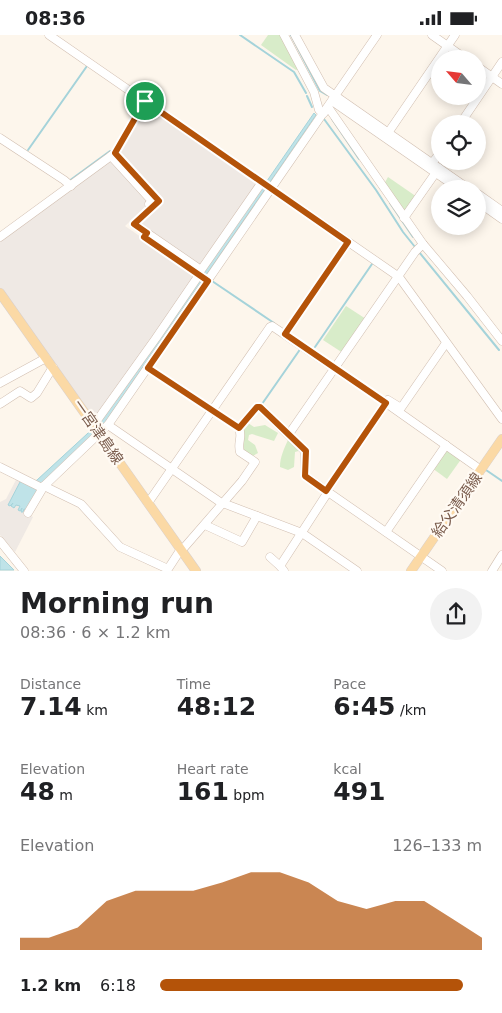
<!DOCTYPE html>
<meta charset="utf-8">
<style>
:root{--surface:#fff;--page:#f2f2f2;--text:#202124;--muted:#757577;--accent:#b45309}
body{margin:0;font-family:"DejaVu Sans","Noto Sans JP",sans-serif;background:var(--page);color:var(--text);height:100vh;display:flex;flex-direction:column;font-size:19px;white-space:nowrap}
*{box-sizing:border-box;margin:0}
p{font-size:16px;color:var(--muted)}
.icon{flex:none;width:28px;height:28px;fill:none;stroke:currentColor;stroke-width:2;stroke-linecap:round;stroke-linejoin:round}
.map{position:relative;height:536px;overflow:hidden}
.panel{display:flex;flex-direction:column;background:var(--surface);flex:1}
.panel>*{flex:none}
.needle{width:32px;rotate:298deg}
.tools{position:absolute;left:431px;top:15px;display:grid;gap:10px}
.tools a{display:grid;place-items:center;width:55px;height:55px;border-radius:50%;background:var(--surface);box-shadow:0 2px 12px #0003;font-size:25px}
.pin{position:absolute;display:grid;place-items:center;width:42px;height:42px;color:#fff;margin:-21px;border:2px solid #fff;border-radius:50%;box-shadow:0 1px 5px #0007}
.round{display:grid;place-items:center;flex:none;width:52px;height:52px;border-radius:26px;background:var(--page)}
.summary{display:flex;align-items:center;justify-content:space-between;height:85px;padding:0 20px}
h1{font-size:28px;font-weight:600;line-height:38px}
.metrics{display:grid;grid-template-columns:repeat(3,1fr);gap:8px;height:85px;padding:5px 20px}
.metrics div{display:grid;align-content:center}
.metrics b{font-size:25px;font-weight:600}
.metrics small{font-size:14px;font-weight:400}
.metrics p{font-size:14px}
.chart{height:140px;padding:10px 20px}
.chart p{display:flex;justify-content:space-between}
.chart svg{width:100%;height:90px;margin-top:5px;fill:var(--accent);opacity:.7}
ul{padding:0 20px;list-style:none;font-size:16px}
li{display:grid;grid-template-columns:80px 60px 1fr;align-items:center;height:38px}
li i{height:12px;border-radius:6px;background:var(--accent)}
.status{display:flex;justify-content:space-between;align-items:center;height:35px;padding:0 25px;background:var(--surface);direction:ltr}
.status svg{height:14px;fill:currentColor}
.map>svg:first-child{display:block}
</style>
<div class="status"><b>08:36</b><svg viewBox="0 0 49 12"><path d="M0 12V9h3v3zM5 12V6h3v6zM10 12V3h3v9zM15 12V0h3v12zM26 1h20v11H26zM47 4h2v5h-2z"/></svg></div>
<div class="map">
<svg width="502" height="536" viewBox="0 0 502 536">
<rect width="100%" height="100%" fill="#fdf6ec"/>
<g fill="#efe9e4">
<polygon points="144,72 147,73 257,147 199,232 137,189 161,166 116,118"/>
<polygon points="111,125 150,167 125,191 196,240 96,387 0,253 0,206"/>
<polygon points="17,443 22,446 10,466 10,471 12,467 11,471 14,473 16,469 20,471 18,475 20,476 22,472 21,476 25,474 27,475 26,478 33,482 15,517 0,500 0,467 6,464"/>
</g>
<g fill="#d8ecc9">
<polygon points="268,0 281,0 299,34 296,35 261,10"/>
<polygon points="388,142 417,162 405,179 384,149"/>
<polygon points="346,271 366,284 343,318 323,305"/>
<polygon points="248,388 254,392 265,390 278,398 274,406 252,399 249,400 248,405 255,410 258,418 251,422 242,417 242,395"/>
<path d="M 288,405 L 291,405 L 302,415 L 295,417 L 294,432 L 288,435 L 280,432 C 280,422 284,414 288,405 Z"/>
<polygon points="445,414 462,423 447,444 432,433"/>
</g>
<g fill="#bfe3e8" stroke="#a5d3da">
<polygon points="314,78 316,80 104,389 42,448 26,475 24,474 23,477 21,477 22,473 20,476 18,475 20,471 16,470 14,473 11,471 13,468 10,471 8,470 20,447 22,446 30,450 37,445 100,387"/>
<polygon points="0,521 14,535 0,535"/>
</g>
<g fill="none" stroke-linecap="round" stroke-linejoin="round">
<g stroke="#a5d3da" stroke-width="2">
<polyline points="240,0 294,37 306,58"/>
<polyline points="291,0 320,56 327,60"/>
<polyline points="307,61 312,72"/>
<polyline points="324,84 376,155 403,197 415,212"/>
<polyline points="332,84 359,124"/>
<polyline points="28,115 87,31"/>
<polyline points="69,146 110,116 111,117"/>
<polyline points="390,168 413,202"/>
<polyline points="419,217 499,315"/>
<polyline points="212,246 274,288"/>
<polyline points="315,312 372,229"/>
<polyline points="262,369 301,313"/>
<polyline points="486,435 502,446"/>
</g>
<defs>
<g id="minor">
<polyline points="49,0 399,242 502,384"/>
<polyline points="284,0 314,57 319,75 324,78"/>
<polyline points="295,0 324,53 469,154"/>
<polyline points="432,0 466,24"/>
<polyline points="478,32 502,49"/>
<polyline points="332,66 459,154"/>
<polyline points="328,72 423,209 467,261 502,306"/>
<polyline points="460,89 502,27"/>
<polyline points="388,98 455,0"/>
<polyline points="0,103 64,145 71,151"/>
<polyline points="115,118 159,166 134,189 201,235 262,147"/>
<polyline points="111,121 152,166 149,169"/>
<polyline points="432,128 440,118"/>
<polyline points="478,159 502,176"/>
<polyline points="478,167 502,184"/>
<polyline points="404,183 439,133"/>
<polyline points="0,202 115,118 145,66"/>
<polyline points="285,299 348,207"/>
<polyline points="148,333 239,393 257,372 260,372 305,416 305,441 442,536"/>
<polyline points="0,348 46,323"/>
<polyline points="0,369 20,356 31,363 37,358 53,332"/>
<polyline points="108,390 220,467 302,498 357,536"/>
<polyline points="93,391 156,303 199,240"/>
<polyline points="289,399 415,217 423,209"/>
<polyline points="0,432 42,453"/>
<polyline points="44,451 81,469 120,512 168,534 181,514"/>
<polyline points="326,456 388,365 401,373 446,308"/>
<polyline points="148,468 270,292 272,291 386,368 481,435"/>
<polyline points="28,478 44,451 108,390 377,0"/>
<polyline points="205,490 242,507 257,481"/>
<polyline points="386,497 446,410"/>
<polyline points="0,506 24,536"/>
<path d="M 182,515 L 242,446 L 255,427 L 240,417 C 237,407 243,403 239,393"/>
<polyline points="270,522 280,531"/>
<polyline points="284,536 280,531 328,457"/>
<polyline points="492,536 502,520"/>
</g>
<g id="major">
<polyline points="0,258 196,536"/>
<polyline points="411,536 502,404"/>
</g>
</defs>
<use href="#minor" stroke="#d1beb0" stroke-width="9"/>
<use href="#major" stroke="#dad1cd" stroke-width="10"/>
<use href="#minor" stroke="#fff" stroke-width="8"/>
<use href="#major" stroke="#fbd9a5" stroke-width="9"/>
</g>
<g fill="none" stroke-linecap="round" stroke-linejoin="round">
<defs>
<polygon id="route" points="145,66 348,207 285,299 386,368 326,456 305,441 306,416 260,372 257,372 239,393 148,333 208,246 144,202 147,198 134,189 159,166 115,118"/>
</defs>
<use href="#route" stroke="#fff" stroke-width="10"/>
<use href="#route" stroke="#b45309" stroke-width="6"/>
</g>
<g text-anchor="middle" dominant-baseline="central" stroke-width="4.5" stroke-linejoin="round" paint-order="stroke">
<g font-size="15" fill="#7a5c4d" stroke="#fffaf3">
<text transform="translate(98 397) rotate(55)">一宮津島線</text>
<text transform="translate(457 470) rotate(-55)">給父清須線</text>
</g>
</g>
</svg>
<div class="tools">
<a><svg class="needle" viewBox="-14 -14 28 28"><path d="M0-13l5 13h-10z" fill="#e53935"/><path d="M0 13l5-13h-10z" fill="#757577"/></svg></a>
<a><svg class="icon" aria-label="locate" viewBox="0 0 24 24"><circle cx="12" cy="12" r="6"/><path d="M12 2v4M12 18v4M2 12h4M18 12h4"/></svg></a>
<a><svg class="icon" aria-label="layers" viewBox="0 0 24 24"><path d="M12 4l9 5-9 5-9-5zM3 14l9 5 9-5"/></svg></a>
</div>
<div class="pin" style="left:145px;top:66px;background:#1e9e55"><svg class="icon" aria-label="arrive" viewBox="0 0 24 24"><path d="M6 21V4h12l-3 4 3 4H6"/></svg></div>
</div>
<section class="panel">
<div class="summary"><div><h1>Morning run</h1><p>08:36 · 6 × 1.2 km</p></div><a class="round"><svg class="icon" aria-label="share" viewBox="0 0 24 24"><path d="M12 15V3M7 8l5-5 5 5M5 13v7h14v-7"/></svg></a></div>
<div class="metrics">
<div><p>Distance</p><b>7.14<small> km</small></b></div>
<div><p>Time</p><b>48:12</b></div>
<div><p>Pace</p><b>6:45<small> /km</small></b></div>
</div>
<div class="metrics">
<div><p>Elevation</p><b>48<small> m</small></b></div>
<div><p>Heart rate</p><b>161<small> bpm</small></b></div>
<div><p>kcal</p><b>491</b></div>
</div>
<div class="chart"><p><span>Elevation</span>126–133 m</p>
<svg viewBox="0 0 160 44" preserveAspectRatio="none"><path d="M0 44V38L10 38L20 33L30 20L40 15L50 15L60 15L70 11L80 6L90 6L100 11L110 20L120 24L130 20L140 20L150 29L160 38V44z"/></svg>
</div>
<ul>
<li><b>1.2 km</b>6:18<i style="width:94%"></i></li>
</ul>
</section>
